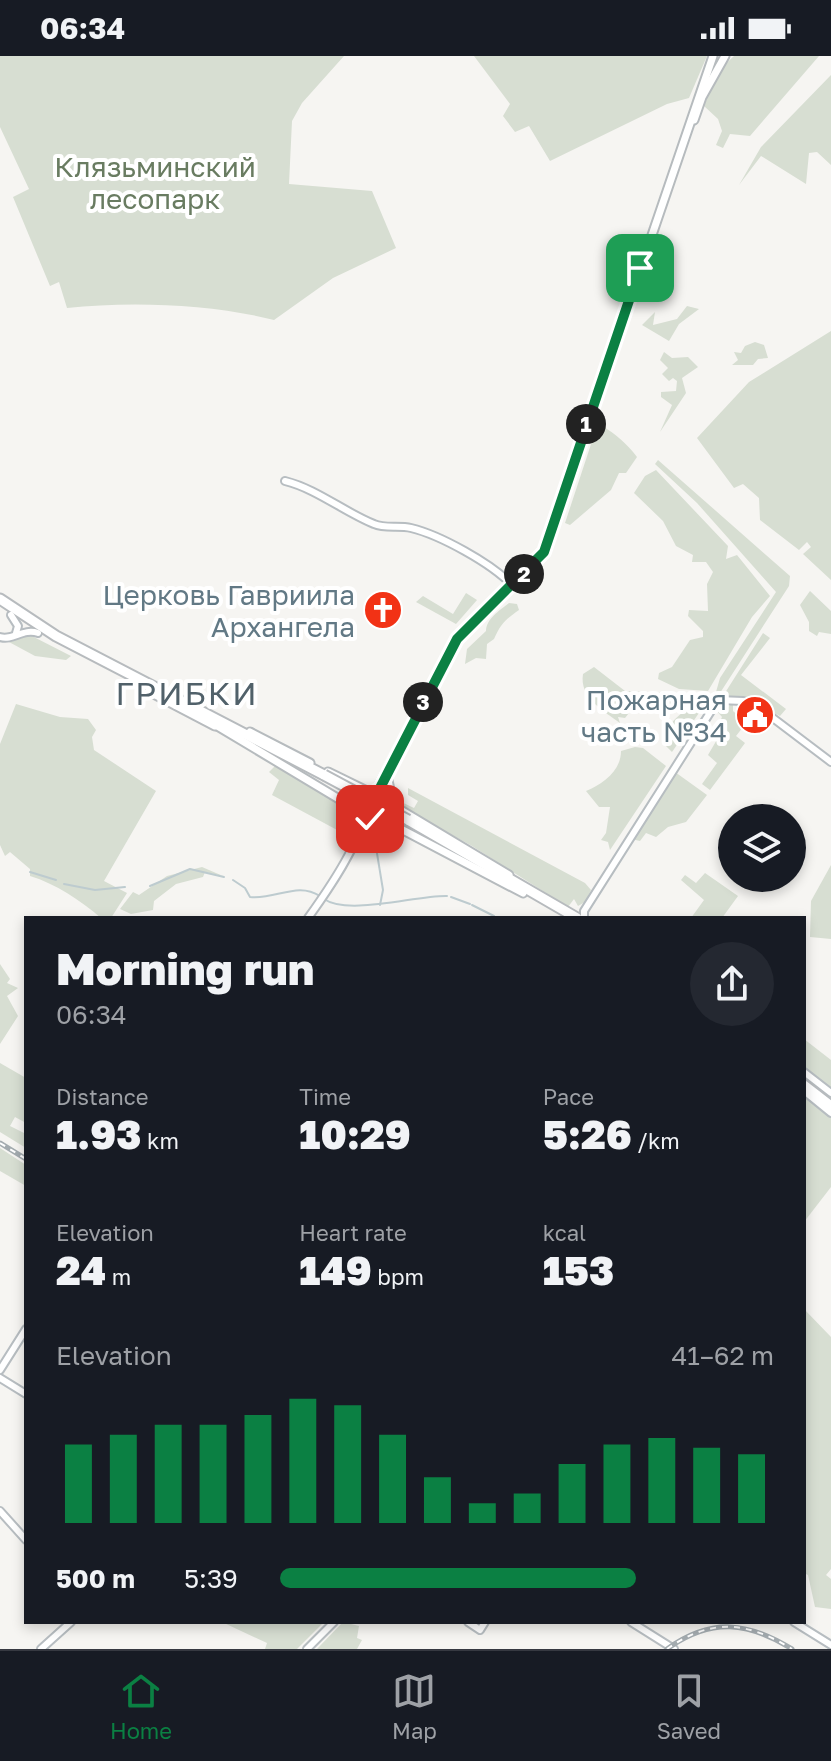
<!DOCTYPE html>
<meta charset="utf-8">
<style>
:root{--surface:#171b24;--page:#242831;--text:#f1f3f6;--muted:#9ea1a6;--line:#363941;--accent:#0b8043}
body{margin:0;font-family:"Golos Text",sans-serif;background:var(--page);color:var(--text);height:100vh;display:flex;flex-direction:column;font-size:30px;white-space:nowrap}
*{box-sizing:border-box;margin:0}
p{font-size:26px;color:var(--muted)}
.icon{flex:none;width:44px;height:44px;fill:none;stroke:currentColor;stroke-width:2;stroke-linecap:round;stroke-linejoin:round}
.map{position:relative;flex:1;overflow:hidden}
.drawer{position:absolute;left:24px;top:860px;width:782px;height:708px;display:flex;flex-direction:column;background:var(--surface);border-radius:0px;box-shadow:0 4px 12px #0003}
.drawer>*{flex:none}
.buttons{position:absolute;left:718px;top:748px;display:grid;gap:16px}
.buttons a{display:grid;place-items:center;width:88px;height:88px;border-radius:50%;background:var(--surface);box-shadow:0 4px 12px #0003;font-size:40px}
.pin{position:absolute;display:grid;place-items:center;width:68px;height:68px;color:#fff;margin:-34px;border-radius:16px;box-shadow:0 4px 12px #0006}
.km{position:absolute;width:40px;height:40px;margin:-20px;border-radius:50%;background:#222;color:#fff;font-size:22px;line-height:40px;text-align:center}
.round{display:grid;place-items:center;flex:none;width:84px;height:84px;border-radius:42px;background:var(--page)}
.overview{display:flex;align-items:center;justify-content:space-between;height:136px;padding:0 32px}
h1{font-size:44px;font-weight:800;line-height:60px}
.figures{display:grid;grid-template-columns:repeat(3,1fr);gap:12px;height:136px;padding:8px 32px}
.figures div{display:grid;align-content:center}
.figures b{font-size:40px;font-weight:800}
.figures small{font-size:22px;font-weight:400}
.figures p{font-size:22px}
.chart{height:224px;padding:16px 32px}
.chart p{display:flex;justify-content:space-between}
.chart svg{width:100%;height:144px;margin-top:8px;stroke:var(--accent);stroke-width:6}
ul{padding:0 32px;list-style:none;font-size:26px}
li{display:grid;grid-template-columns:128px 96px 1fr;align-items:center;height:60px}
li i{height:20px;border-radius:10px;background:var(--accent)}
.status{display:flex;justify-content:space-between;align-items:center;height:56px;padding:0 40px;background:var(--surface);direction:ltr}
.status svg{height:22px;fill:currentColor}
.tabs{display:flex;justify-content:space-around;align-items:center;height:112px;border-top:2px solid var(--line);background:var(--surface);font-size:22px;color:var(--muted)}
.tabs a{display:grid;justify-items:center;gap:4px}
.tabs .active{color:var(--accent)}
.map>svg:first-child{display:block}
</style>
<div class="status"><b>06:34</b><svg viewBox="0 0 49 12"><path d="M0 12V9h3v3zM5 12V6h3v6zM10 12V3h3v9zM15 12V0h3v12zM26 1h20v11H26zM47 4h2v5h-2z"/></svg></div>
<div class="map">
<svg width="831" height="1593" viewBox="0 0 831 1593">
<rect width="100%" height="100%" fill="#f6f5f2"/>
<g fill="#d7ded2">
<path d="M 0,0 L 344,0 L 302,47 L 292,65 L 289,128 L 372,135 L 396,192 L 333,222 L 274,264 C 212,248 131,245 67,252 L 59,226 L 50,230 L 13,141 L 29,133 L 0,71 Z"/>
<polygon points="474,0 707,0 689,42 667,48 550,105 529,70 515,76 503,60 510,48"/>
<polygon points="734,0 819,0 750,80 730,78 723,92 716,89 722,75 718,63 704,50 718,15"/>
<polygon points="831,19 831,109 817,96 809,97 806,128 761,100 739,129 761,91"/>
<polygon points="687,250 699,253 679,268 669,285 642,269 655,256 653,269 677,263"/>
<polygon points="831,275 831,524 803,498 811,491 807,486 799,494 760,464 759,442 743,428 734,432 697,382 749,326"/>
<polygon points="755,286 764,289 768,302 758,303 753,309 732,309 738,304 734,296 741,297 745,290"/>
<polygon points="664,296 672,302 688,301 698,311 682,322 686,337 660,376 672,349 661,341 661,336 676,335 677,325 673,322 669,325 662,318 668,312 660,304"/>
<path d="M 602,370 C 615,377 629,390 637,401 L 626,417 L 619,417 L 611,434 L 570,469 L 565,467 L 596,373 Z"/>
<polygon points="658,404 790,520 789,530 720,637 716,636 720,622 776,536 697,447 655,408"/>
<polygon points="656,414 728,490 726,503 737,499 770,540 752,561 708,635 679,633 658,623 659,617 672,611 690,584 703,581 703,575 688,560 689,554 708,555 707,528 713,516 706,506 692,506 693,499 676,490 663,465 634,437 645,420"/>
<polygon points="810,535 831,555 831,578 819,576 817,580 809,575 809,566 800,549"/>
<polygon points="466,537 477,544 456,568 416,546 423,540 453,558"/>
<path d="M 509,547 L 517,548 L 519,554 C 505,564 501,567 494,583 L 487,588 L 486,603 L 476,602 L 465,608 L 467,593 L 486,575 C 486,563 499,555 509,547 Z"/>
<polygon points="763,577 770,582 741,619 786,653 780,660 746,642 723,640"/>
<polygon points="28,578 71,600 66,604 35,600 9,586"/>
<path d="M 594,611 L 625,635 L 708,639 L 708,643 L 701,647 L 679,643 L 675,653 L 669,651 L 658,657 L 633,652 L 625,662 L 618,661 L 620,667 C 604,655 579,642 583,618 Z"/>
<polygon points="733,646 733,655 742,663 739,667 743,671 736,680 745,687 710,734 702,728 717,707 708,699 722,675 718,670 722,661 716,654 718,649 728,651"/>
<path d="M 16,648 L 60,661 L 88,663 L 96,674 L 92,681 L 94,694 L 156,735 L 104,825 L 127,837 L 111,862 L 101,862 C 80,844 56,828 30,820 L 30,813 L 10,796 L 5,800 L 0,789 L 0,688 Z"/>
<path d="M 694,651 L 701,654 L 672,696 L 663,687 L 663,674 C 675,666 679,655 694,651 Z"/>
<path d="M 635,691 L 643,692 L 666,710 L 610,794 L 608,786 L 601,784 L 606,777 L 610,751 L 599,751 L 586,735 C 603,728 621,715 621,695 Z"/>
<polygon points="275,710 360,757 362,761 352,782 272,739 279,724 269,716"/>
<polygon points="675,716 707,739 686,766 668,771 656,781 646,777 640,785 631,783"/>
<polygon points="408,732 585,827 591,834 585,846 578,850 574,843 568,851 472,790 394,747 389,733 399,738 397,744 414,752 418,745 408,739"/>
<polygon points="831,809 831,883 810,881 811,845"/>
<polygon points="202,811 223,820 205,816 203,821 176,828 154,845 153,854 131,858 120,853 133,836 139,839 167,820"/>
<polygon points="705,817 738,840 722,862 691,862 704,844 681,824 685,819 696,827"/>
<polygon points="0,908 10,923 7,927 18,932 7,940 18,960 0,988"/>
<polygon points="804,983 831,1004 831,1032 804,1012"/>
<polygon points="0,1007 26,1022 26,1067 15,1061 10,1070 26,1078 26,1092 0,1076"/>
<polygon points="804,1039 831,1061 831,1131 804,1166"/>
<polygon points="0,1092 26,1109 26,1130 0,1115"/>
<polygon points="804,1253 831,1281 831,1513 826,1519 831,1523 831,1553 815,1551 808,1519 804,1517"/>
<polygon points="324,1566 297,1593 265,1593 267,1587 224,1567"/>
<polygon points="343,1566 359,1570 357,1582 362,1584 357,1593 317,1593"/>
</g>
<g fill="none" stroke-linecap="round" stroke-linejoin="round">
<g stroke="#bdcbcf" stroke-width="2">
<polyline points="374,779 383,834 380,849"/>
<polyline points="30,816 56,824"/>
<path d="M 233,824 L 245,832 L 250,841 C 276,844 297,825 320,840"/>
<polyline points="64,828 95,834 125,831"/>
<polyline points="150,830 190,813 224,821"/>
<polyline points="451,841 470,848"/>
<path d="M 324,843 C 348,860 417,839 447,840"/>
<polyline points="472,849 494,860"/>
</g>
<defs>
<g id="secondary">
<path d="M 285,425 C 317,433 344,456 374,468 C 385,473 399,469 411,472 C 440,479 491,507 512,529"/>
<polyline points="11,559 18,570 16,577"/>
<path d="M 0,581 C 13,585 23,572 38,577"/>
<path d="M 308,862 C 326,837 362,786 364,756"/>
<polyline points="584,862 584,855 718,644 743,645 757,650 831,706"/>
<polyline points="804,1016 831,1037"/>
<polyline points="804,1035 831,1057"/>
<polyline points="0,1314 26,1273"/>
<polyline points="0,1322 26,1338"/>
<polyline points="0,1455 26,1484"/>
<polyline points="468,1566 480,1574 485,1566"/>
<polyline points="631,1566 674,1593"/>
<polyline points="794,1566 831,1589"/>
<polyline points="41,1593 71,1566"/>
<polyline points="307,1593 334,1566"/>
</g>
<g id="primary">
<polyline points="694,64 702,41 725,0"/>
<polyline points="214,668 369,761 382,763 523,837"/>
<polyline points="250,676 310,707"/>
<polyline points="328,716 373,738"/>
<polyline points="388,724 393,749"/>
<polyline points="509,819 374,738 457,583 544,496 713,0"/>
</g>
<g id="highway">
<polyline points="0,543 56,580 324,719"/>
<polyline points="150,635 215,669"/>
<polyline points="408,764 577,862"/>
<polyline points="804,1029 831,1050"/>
</g>
</defs>
<use href="#secondary" stroke="#b7bdc1" stroke-width="10"/>
<use href="#primary" stroke="#b6bbbe" stroke-width="11"/>
<use href="#highway" stroke="#b7bbbe" stroke-width="13"/>
<use href="#secondary" stroke="#fff" stroke-width="6"/>
<use href="#primary" stroke="#fff" stroke-width="7"/>
<use href="#highway" stroke="#fff" stroke-width="9"/>
<defs>
<g id="rail">
<polyline points="0,1087 26,1103"/>
<path d="M 667,1593 C 712,1561 748,1566 792,1593"/>
</g>
</defs>
<use href="#rail" stroke="#a3abaf" stroke-width="5"/>
<use href="#rail" stroke="#fff" stroke-width="2" stroke-dasharray="6" stroke-linecap="butt"/>
<defs>
<polyline id="highway-bridge" points="324,719 408,764"/>
</defs>
<use href="#highway-bridge" stroke="#b7bbbe" stroke-width="13" stroke-linecap="butt"/>
<use href="#highway-bridge" stroke="#fff" stroke-width="9"/>
</g>
<g fill="none" stroke-linecap="round" stroke-linejoin="round">
<defs>
<polyline id="route" points="370,763 364,755 363,746 380,732 457,583 544,496 640,212"/>
</defs>
<use href="#route" stroke="#fff" stroke-width="16"/>
<use href="#route" stroke="#0b8043" stroke-width="10"/>
</g>
<defs>
<symbol id="church-disc" viewBox="-11 -11 22 22"><circle r="9.5" fill="#f23215" stroke="#fff"/><path d="M-1.2-6h2.4v3.5h3.3v2.4h-3.3V6h-2.4V-.1h-3.3v-2.4h3.3Z" fill="#fff"/></symbol>
<symbol id="civic-disc" viewBox="-11 -11 22 22"><circle r="9.5" fill="#f23215" stroke="#fff"/><path d="M-.6-6.5H3V-4.5H.6V-3L4-1V1h2V6H-6V1h2V-1L-.6-3ZM-1.2 2.5V6h2.4V2.5Z" fill="#fff"/></symbol>
</defs>
<g fill-rule="evenodd">
<use href="#church-disc" x="361" y="532" width="44" height="44"/>
<use href="#civic-disc" x="733" y="637" width="44" height="44"/>
</g>
<g text-anchor="middle" dominant-baseline="central" stroke-width="8" stroke-linejoin="round" paint-order="stroke">
<g font-size="28" fill="#697c61" stroke="#fff">
<text x="155" y="110">Клязьминский<tspan x="155" dy="32">лесопарк</tspan></text>
</g>
<g font-size="28" fill="#627985" stroke="#fff" text-anchor="end">
<text x="355" y="538">Церковь Гавриила<tspan x="355" dy="32">Архангела</tspan></text>
<text x="727" y="643">Пожарная<tspan x="727" dy="32">часть №34</tspan></text>
</g>
<g font-size="32" letter-spacing="2" fill="#51616a" stroke="#fff">
<text x="187" y="637">ГРИБКИ</text>
</g>
</g>
</svg>
<div class="buttons">
<a><svg class="icon" aria-label="layers" viewBox="0 0 24 24"><path d="M12 4l9 5-9 5-9-5zM3 14l9 5 9-5"/></svg></a>
</div>
<div class="pin" style="left:640px;top:212px;background:#1e9e55"><svg class="icon" aria-label="arrive" viewBox="0 0 24 24"><path d="M6 21V4h12l-3 4 3 4H6"/></svg></div>
<div class="pin" style="left:370px;top:763px;background:#d93025"><svg class="icon" aria-label="check" viewBox="0 0 24 24"><path d="M5 12l5 5 9-10"/></svg></div>
<b class="km" style="left:586px;top:368px">1</b>
<b class="km" style="left:524px;top:518px">2</b>
<b class="km" style="left:423px;top:646px">3</b>
<section class="drawer">
<div class="overview"><div><h1>Morning run</h1><p>06:34</p></div><a class="round"><svg class="icon" aria-label="share" viewBox="0 0 24 24"><path d="M12 15V3M7 8l5-5 5 5M5 13v7h14v-7"/></svg></a></div>
<div class="figures">
<div><p>Distance</p><b>1.93<small> km</small></b></div>
<div><p>Time</p><b>10:29</b></div>
<div><p>Pace</p><b>5:26<small> /km</small></b></div>
</div>
<div class="figures">
<div><p>Elevation</p><b>24<small> m</small></b></div>
<div><p>Heart rate</p><b>149<small> bpm</small></b></div>
<div><p>kcal</p><b>153</b></div>
</div>
<div class="chart"><p><span>Elevation</span>41–62 m</p>
<svg viewBox="0 0 160 44" preserveAspectRatio="none"><path d="M5 44V20M15 44V17M25 44V14M35 44V14M45 44V11M55 44V6M65 44V8M75 44V17M85 44V30M95 44V38M105 44V35M115 44V26M125 44V20M135 44V18M145 44V21M155 44V23"/></svg>
</div>
<ul>
<li><b>500 m</b>5:39<i style="width:72%"></i></li>
</ul>
</section>
</div>
<nav class="tabs">
<a class="active"><svg class="icon" aria-label="home" viewBox="0 0 24 24"><path d="M3 11l9-7 9 7M6 9v11h12V9"/></svg>Home</a>
<a><svg class="icon" aria-label="map" viewBox="0 0 24 24"><path d="M3 6l6-2 6 2 6-2v14l-6 2-6-2-6 2zM9 4v14M15 6v14"/></svg>Map</a>
<a><svg class="icon" aria-label="saved" viewBox="0 0 24 24"><path d="M7 4h10v16l-5-4-5 4z"/></svg>Saved</a>
</nav>
